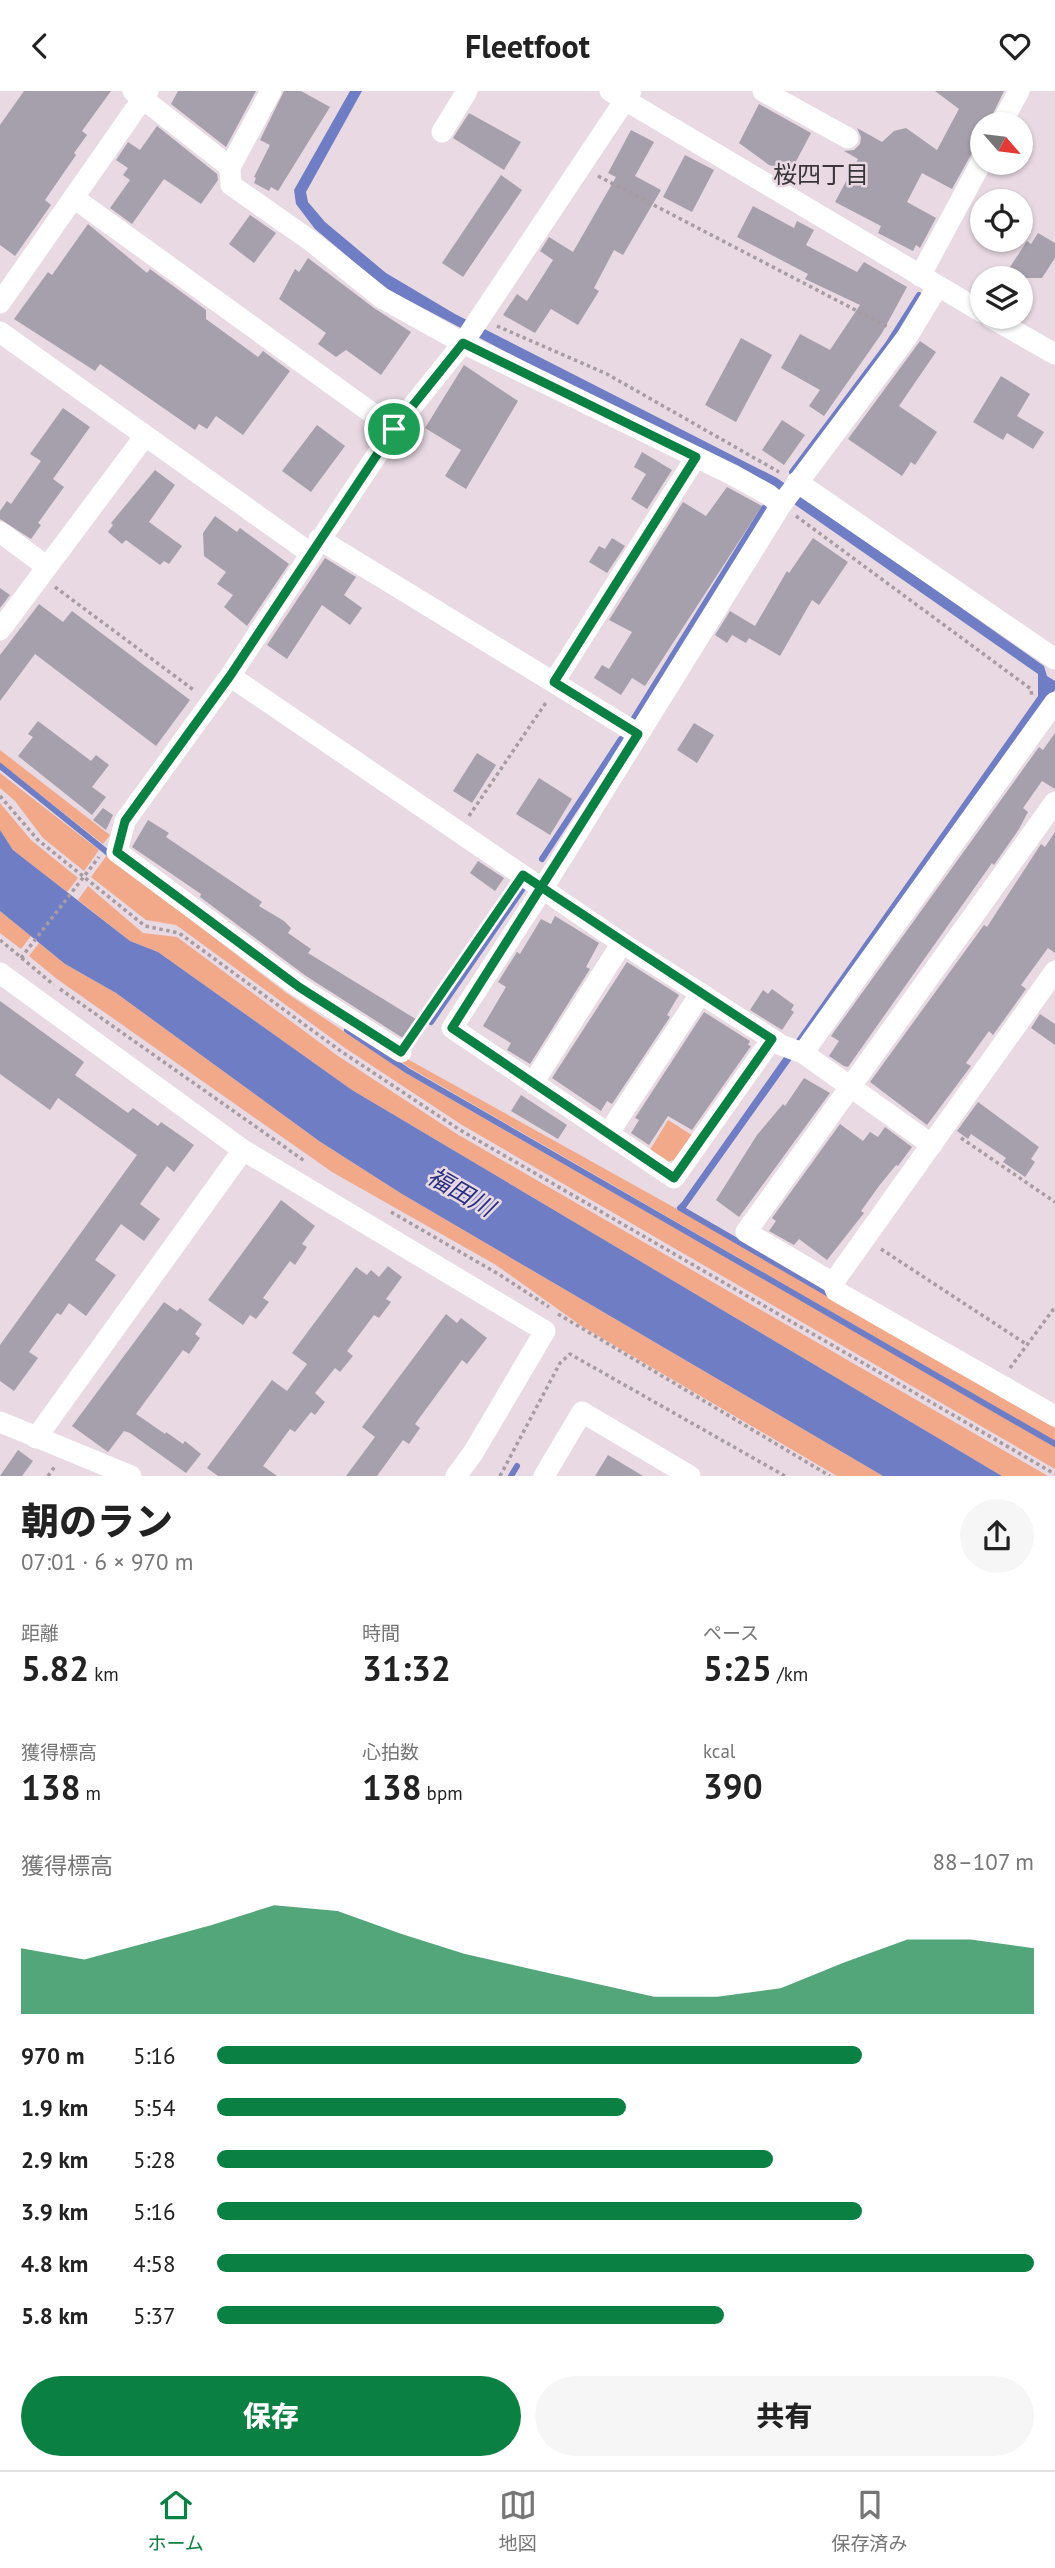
<!DOCTYPE html>
<html lang="ja">
<meta charset="utf-8">
<style>
:root{--surface:#fff;--page:#f6f6f6;--text:#222;--muted:#767676;--line:#e0e0e0;--accent:#0b8043}
body{margin:0;font-family:"PT Sans","Noto Sans JP",sans-serif;background:var(--page);color:var(--text);height:100vh;display:flex;flex-direction:column;font-size:26px;white-space:nowrap}
*{box-sizing:border-box;margin:0}
p{font-size:23px;color:var(--muted)}
.icon{flex:none;width:38px;height:38px;fill:none;stroke:currentColor;stroke-width:2;stroke-linecap:round;stroke-linejoin:round}
.map{position:relative;height:1385px;overflow:hidden}
.drawer{display:flex;flex-direction:column;background:var(--surface);flex:1}
.drawer>*{flex:none}
.needle{width:46px;rotate:118deg}
.buttons{position:absolute;left:970px;top:21px;display:grid;gap:14px}
.buttons a{display:grid;place-items:center;width:63px;height:63px;border-radius:50%;background:var(--surface);box-shadow:0 2px 5px #0004;font-size:35px}
.pin{position:absolute;display:grid;place-items:center;width:60px;height:60px;color:#fff;margin:-30px;border:4px solid #fff;border-radius:50%;box-shadow:0 2px 7px #0007}
.round{display:grid;place-items:center;flex:none;width:74px;height:74px;border-radius:37px;background:var(--page)}
.headline{display:flex;align-items:center;justify-content:space-between;height:119px;padding:0 21px}
h1{font-size:38px;font-weight:800;line-height:52px}
.stats{display:grid;grid-template-columns:repeat(3,1fr);gap:10px;height:119px;padding:7px 21px}
.stats div{display:grid;align-content:center}
.stats b{font-size:35px;font-weight:800}
.stats small{font-size:19px;font-weight:400}
.stats p{font-size:19px}
.chart{height:196px;padding:14px 21px}
.chart p{display:flex;justify-content:space-between}
.chart svg{width:100%;height:126px;margin-top:7px;fill:var(--accent);opacity:.7}
.primary-button{display:flex;gap:14px;margin-top:auto;padding:14px 21px}
.primary-button a{flex:1;height:80px;border-radius:42px;background:var(--accent);color:#fff;font-size:28px;font-weight:800;line-height:80px;text-align:center}
.primary-button a+a{background:var(--page);color:var(--text)}
ul{padding:0 21px;list-style:none;font-size:23px}
li{display:grid;grid-template-columns:112px 84px 1fr;align-items:center;height:52px}
li i{height:18px;border-radius:9px;background:var(--accent)}
header{display:flex;justify-content:space-between;align-items:center;height:91px;padding:0 21px;background:var(--surface);font-size:32px;font-weight:800}
.menu{display:flex;justify-content:space-around;align-items:center;height:98px;border-top:2px solid var(--line);background:var(--surface);font-size:19px;color:var(--muted)}
.menu a{display:grid;justify-items:center;gap:4px}
.menu .selected{color:var(--accent)}
.map>svg:first-child{display:block}
</style>
<header><svg class="icon" aria-label="back" viewBox="0 0 24 24"><path d="M15 5l-7 7 7 7"/></svg>Fleetfoot<svg class="icon" aria-label="heart" viewBox="0 0 24 24"><path d="M12 20l-8-8c-3-5 5-10 8-4 3-6 11-1 8 4z"/></svg></header>
<div class="map">
<svg width="1055" height="1385" viewBox="0 0 1055 1385">
<rect width="100%" height="100%" fill="#e8d9e2"/>
<g fill="#f1a98a">
<polygon points="0,659 110,744 103,753 0,672"/>
<polygon points="0,682 99,759 84,780 43,747 15,710 0,697"/>
<polygon points="0,712 31,749 78,787 67,801 13,759 0,739"/>
<polygon points="107,764 285,901 409,984 1055,1356 1055,1378 462,1034 345,957 176,834 146,829 91,786"/>
<polygon points="88,795 143,842 177,846 338,965 457,1043 1048,1385 1002,1385 352,999 158,861 130,850 78,809"/>
<polygon points="0,820 31,845 21,858 0,842"/>
<polygon points="39,852 65,873 116,902 319,1050 402,1103 883,1385 837,1385 583,1236 496,1174 332,1081 57,888 29,865"/>
<polygon points="402,965 677,1118 1055,1337 1055,1350 412,978 399,970"/>
<polygon points="668,1029 695,1046 682,1066 668,1071 650,1059"/>
</g>
<g fill="#6f7ec4">
<polygon points="350,0 362,0 306,101 308,111 325,131 386,182 455,223 777,387 1044,575 1047,585 1055,590 1055,599 683,1121 677,1118 1038,605 1038,583 791,411 385,197 315,138 296,113 294,99"/>
<polygon points="0,739 13,759 130,850 158,861 352,999 1002,1385 883,1385 402,1103 319,1050 116,902 65,873 0,820"/>
</g>
<g fill="none" stroke-linecap="round" stroke-linejoin="round">
<g stroke="#6f7ec4" stroke-width="6">
<polyline points="792,381 888,253 919,204"/>
<polyline points="634,627 764,417"/>
<polyline points="0,675 113,766"/>
<polyline points="542,768 621,648"/>
<polyline points="431,931 524,796"/>
<polyline points="347,939 408,980 1055,1353"/>
<polyline points="682,1115 680,1117 832,1205"/>
<polyline points="511,1385 517,1375"/>
</g>
</g>
<g fill="#a6a0ad">
<polygon points="24,0 111,0 82,40 87,44 74,62 76,64 45,109 51,114 15,165 0,154 0,34"/>
<polygon points="178,0 256,0 226,56 171,13"/>
<polygon points="284,0 301,0 330,16 278,100 271,96 269,100 254,92 256,87 254,86 270,54 260,49"/>
<polygon points="935,0 1004,0 988,33 982,33 982,44 952,98 922,82 907,111 936,127 920,157 916,154 913,160 878,142 881,135 835,111 858,68 844,60 854,59 860,53 861,46 857,37 882,51 894,40 906,37 937,59 959,18"/>
<polygon points="759,13 811,42 791,80 769,74 739,52"/>
<polygon points="469,22 521,51 504,79 453,47"/>
<polygon points="157,35 217,83 218,89 201,113 164,88 132,133 110,117 130,89 123,84 128,77 116,69 128,51 140,59"/>
<polygon points="631,39 654,51 635,85 661,99 623,164 614,159 594,197 599,200 578,234 551,218 535,242 503,224 517,203 527,210 553,169 540,160 549,146 573,161 616,86 608,82"/>
<polygon points="685,64 714,79 692,121 663,106"/>
<polygon points="501,84 522,99 463,186 442,172"/>
<polygon points="753,115 794,137 797,130 814,139 806,154 857,181 864,171 907,196 882,242 824,325 809,315 820,299 781,277 800,243 830,259 860,214 805,188 808,183 737,146"/>
<polygon points="250,124 276,142 254,172 229,153"/>
<polygon points="88,133 147,182 150,178 206,219 206,228 258,266 263,260 290,280 243,344 216,325 207,338 199,333 195,339 100,273 95,280 14,228 48,181 52,184"/>
<polygon points="1038,142 1055,152 1055,167 1042,187 1003,187 1027,150 1031,153"/>
<polygon points="308,167 374,217 411,241 381,284 346,259 336,266 318,253 326,242 279,208 295,178 299,181"/>
<polygon points="741,247 772,264 736,331 705,314"/>
<polygon points="920,250 936,261 899,315 937,341 915,374 911,371 902,385 848,348"/>
<polygon points="464,274 518,310 466,398 445,385 461,359 425,337"/>
<polygon points="1001,285 1030,303 1017,325 1044,341 1033,358 1007,342 1003,349 973,331"/>
<polygon points="63,317 90,336 53,388 64,396 38,432 41,434 31,448 0,428 0,420 7,410 11,413 41,370 30,363"/>
<polygon points="782,329 805,344 784,374 762,359"/>
<polygon points="317,334 345,355 311,401 282,380"/>
<polygon points="642,361 672,379 647,418 631,408 646,383 634,376"/>
<polygon points="155,379 175,394 149,431 182,455 169,473 164,470 160,474 126,449 122,453 108,441 113,434 111,432"/>
<polygon points="727,396 762,415 645,595 632,587 621,604 594,587 602,574 609,578 632,541 609,529 683,411 706,425"/>
<polygon points="215,425 237,441 240,437 289,473 247,535 224,516 233,504 217,493 226,481 204,465 203,442"/>
<polygon points="612,447 625,455 607,482 589,471 599,455 605,458"/>
<polygon points="813,447 848,471 819,514 812,509 780,565 749,547 746,552 732,544 727,552 715,544 730,520 755,535 787,480 789,482"/>
<polygon points="325,467 356,486 344,504 362,517 350,534 322,514 287,568 267,554"/>
<polygon points="0,497 10,504 0,517"/>
<polygon points="39,513 63,531 72,520 190,609 156,655 35,563 0,610 0,564"/>
<polygon points="38,630 91,670 96,664 109,674 92,696 106,706 92,724 18,665 33,646 28,643"/>
<polygon points="694,632 714,644 697,672 677,659"/>
<polygon points="1055,642 1055,698 1042,690 1023,717 1028,721 1019,738 994,774 992,772 848,976 844,975 829,965 839,950 831,945 1039,656 1043,659"/>
<polygon points="477,662 496,674 472,712 453,700"/>
<polygon points="539,687 572,708 550,744 516,723"/>
<polygon points="103,717 113,724 106,739 93,729"/>
<polygon points="148,729 169,742 166,746 262,811 259,815 284,830 291,837 288,842 311,858 308,862 419,930 406,949 306,885 200,806 201,803 132,756"/>
<polygon points="1055,741 1055,862 1048,857 1021,894 1026,898 993,944 989,940 966,972 971,975 927,1034 870,991 984,834 987,836 1041,753 1045,756"/>
<polygon points="478,770 504,787 495,800 470,782"/>
<polygon points="555,825 599,852 586,876 590,878 530,973 507,959 511,952 483,935 506,896 498,891 517,861 520,863 541,828 551,833"/>
<polygon points="627,871 679,904 667,924 670,926 612,1013 607,1010 601,1020 552,987"/>
<polygon points="772,898 794,914 791,919 794,921 782,939 750,919 763,899 768,903"/>
<polygon points="0,910 84,971 75,984 128,1022 133,1017 158,1035 161,1031 194,1054 174,1081 167,1075 140,1113 160,1128 144,1150 121,1133 95,1169 116,1184 86,1225 69,1212 61,1224 57,1222 29,1261 38,1267 14,1300 0,1290 0,1254 137,1064 58,1007 50,1019 0,983"/>
<polygon points="704,921 750,950 748,954 751,955 692,1039 668,1025 649,1054 631,1042 639,1029 635,1027"/>
<polygon points="1040,923 1055,933 1055,954 1031,937"/>
<polygon points="804,987 830,1002 739,1126 716,1109 757,1044 783,1013 785,1015"/>
<polygon points="521,1004 567,1034 558,1048 511,1020"/>
<polygon points="978,1011 1039,1056 1031,1068 1035,1071 1025,1086 1003,1071 1006,1067 971,1043 968,1048 957,1040"/>
<polygon points="840,1033 863,1050 870,1041 878,1046 885,1036 912,1056 898,1075 896,1074 879,1095 861,1120 864,1122 827,1169 799,1148 794,1154 769,1140 776,1130 772,1127"/>
<polygon points="281,1109 315,1135 302,1153 307,1156 295,1174 290,1170 263,1207 269,1211 256,1228 250,1224 243,1234 208,1209"/>
<polygon points="388,1175 402,1186 386,1208 391,1211 379,1227 374,1224 347,1260 353,1265 340,1281 335,1277 315,1302 325,1311 315,1324 311,1321 295,1341 290,1338 263,1375 277,1385 218,1385 207,1377 272,1289 287,1300 307,1273 292,1262 356,1176 367,1184 371,1179 379,1186"/>
<polygon points="164,1211 177,1220 180,1217 202,1233 195,1243 200,1247 189,1263 183,1259 136,1323 165,1343 166,1341 183,1353 185,1350 201,1363 186,1382 130,1342 124,1340 108,1361 72,1335"/>
<polygon points="446,1223 457,1232 461,1227 487,1247 467,1273 462,1269 415,1333 420,1337 409,1353 403,1349 377,1385 346,1385 375,1346 362,1336"/>
<polygon points="18,1359 33,1370 22,1385 0,1385"/>
<polygon points="608,1364 643,1385 595,1385"/>
</g>
<g fill="none" stroke-linecap="round" stroke-linejoin="round">
<g stroke="#a79ca2" stroke-width="3.5" stroke-dasharray="3.5 3.5" stroke-linecap="butt">
<polyline points="598,85 890,237"/>
<polyline points="497,235 607,283 779,381"/>
<polyline points="796,425 1031,598 1032,607"/>
<polyline points="55,496 195,600"/>
<polyline points="0,705 38,749 145,835 179,842 342,961 460,1039 1055,1383"/>
<polyline points="469,725 547,610"/>
<polyline points="0,849 54,894"/>
<polyline points="21,867 99,766"/>
<polyline points="60,898 306,1071"/>
<polyline points="411,946 512,800"/>
<polyline points="961,1047 1055,1111"/>
<polyline points="391,1121 500,1184 549,1216"/>
<polyline points="881,1158 1026,1253"/>
<polyline points="558,1223 830,1385"/>
<polyline points="1010,1277 1055,1216"/>
<polyline points="48,1385 56,1374"/>
<polyline points="500,1385 560,1272 570,1263 785,1385"/>
</g>
<g stroke="#fff" stroke-width="21">
<polyline points="133,0 230,76"/>
<polyline points="271,0 230,76 231,94 311,150 382,207 463,252 733,384 769,404 781,414"/>
<polyline points="610,0 982,221"/>
<polyline points="763,0 848,47"/>
<polyline points="1001,33 1019,0"/>
<polyline points="442,41 467,0"/>
<polyline points="74,107 394,338"/>
<polyline points="920,185 982,70"/>
<polyline points="0,212 148,0"/>
<polyline points="990,226 1055,263"/>
<polyline points="0,241 310,462"/>
<polyline points="797,391 1055,568"/>
<polyline points="0,441 46,475"/>
<polyline points="319,448 638,643"/>
<polyline points="0,539 145,345"/>
<polyline points="230,585 622,852 781,954 803,962 932,1054"/>
<polyline points="554,591 696,366"/>
<polyline points="1055,711 746,1141 833,1192 1055,880"/>
<polyline points="0,882 243,1059 545,1240 473,1362 456,1385"/>
<polyline points="772,948 674,1087 452,937 543,797 781,414 907,246 938,195"/>
<polyline points="401,961 299,896 117,761 125,730 230,585 394,338 463,252 631,0"/>
<polyline points="803,962 1055,611"/>
<polyline points="533,992 622,852"/>
<polyline points="608,1043 701,902"/>
<polyline points="833,1192 836,1200 1055,1325"/>
<polyline points="0,1331 131,1385"/>
<polyline points="36,1347 243,1059"/>
<polyline points="544,1385 582,1321 690,1385"/>
</g>
</g>
<g fill="none" stroke-linecap="round" stroke-linejoin="round">
<defs>
<path id="route" d="M 394,338 L 230,585 L 125,730 L 117,761 L 299,896 L 401,961 L 523,784 C 606,839 688,894 772,948 L 674,1087 L 452,937 L 638,643 L 554,591 L 696,366 L 463,252 L 394,338"/>
</defs>
<use href="#route" stroke="#fff" stroke-width="14"/>
<use href="#route" stroke="#0b8043" stroke-width="9"/>
</g>
<g text-anchor="middle" dominant-baseline="central" stroke-width="5" stroke-linejoin="round" paint-order="stroke">
<g font-size="24" fill="#3a3538" stroke="#e8d9e2">
<text x="821" y="83">桜四丁目</text>
</g>
<g font-size="24" font-style="italic" fill="#2a3084" stroke="#e8d9e2">
<text transform="translate(461 1101) rotate(30)">福田川</text>
</g>
</g>
</svg>
<div class="buttons">
<a><svg class="needle" viewBox="-14 -14 28 28"><path d="M0-13l5 13h-10z" fill="#e53935"/><path d="M0 13l5-13h-10z" fill="#767676"/></svg></a>
<a><svg class="icon" aria-label="locate" viewBox="0 0 24 24"><circle cx="12" cy="12" r="6"/><path d="M12 2v4M12 18v4M2 12h4M18 12h4"/></svg></a>
<a><svg class="icon" aria-label="layers" viewBox="0 0 24 24"><path d="M12 4l9 5-9 5-9-5zM3 14l9 5 9-5"/></svg></a>
</div>
<div class="pin" style="left:394px;top:338px;background:#1e9e55"><svg class="icon" aria-label="arrive" viewBox="0 0 24 24"><path d="M6 21V4h12l-3 4 3 4H6"/></svg></div>
</div>
<section class="drawer">
<div class="headline"><div><h1>朝のラン</h1><p>07:01 · 6 × 970 m</p></div><a class="round"><svg class="icon" aria-label="share" viewBox="0 0 24 24"><path d="M12 15V3M7 8l5-5 5 5M5 13v7h14v-7"/></svg></a></div>
<div class="stats">
<div><p>距離</p><b>5.82<small> km</small></b></div>
<div><p>時間</p><b>31:32</b></div>
<div><p>ペース</p><b>5:25<small> /km</small></b></div>
</div>
<div class="stats">
<div><p>獲得標高</p><b>138<small> m</small></b></div>
<div><p>心拍数</p><b>138<small> bpm</small></b></div>
<div><p>kcal</p><b>390</b></div>
</div>
<div class="chart"><p><span>獲得標高</span>88–107 m</p>
<svg viewBox="0 0 160 44" preserveAspectRatio="none"><path d="M0 44V21L10 25L20 19L30 13L40 6L50 8L60 16L70 23L80 28L90 33L100 38L110 38L120 35L130 26L140 18L150 18L160 21V44z"/></svg>
</div>
<ul>
<li><b>970 m</b>5:16<i style="width:79%"></i></li>
<li><b>1.9 km</b>5:54<i style="width:50%"></i></li>
<li><b>2.9 km</b>5:28<i style="width:68%"></i></li>
<li><b>3.9 km</b>5:16<i style="width:79%"></i></li>
<li><b>4.8 km</b>4:58<i style="width:100%"></i></li>
<li><b>5.8 km</b>5:37<i style="width:62%"></i></li>
</ul>
<div class="primary-button"><a>保存</a><a>共有</a></div>
</section>
<nav class="menu">
<a class="selected"><svg class="icon" aria-label="home" viewBox="0 0 24 24"><path d="M3 11l9-7 9 7M6 9v11h12V9"/></svg>ホーム</a>
<a><svg class="icon" aria-label="map" viewBox="0 0 24 24"><path d="M3 6l6-2 6 2 6-2v14l-6 2-6-2-6 2zM9 4v14M15 6v14"/></svg>地図</a>
<a><svg class="icon" aria-label="saved" viewBox="0 0 24 24"><path d="M7 4h10v16l-5-4-5 4z"/></svg>保存済み</a>
</nav>
